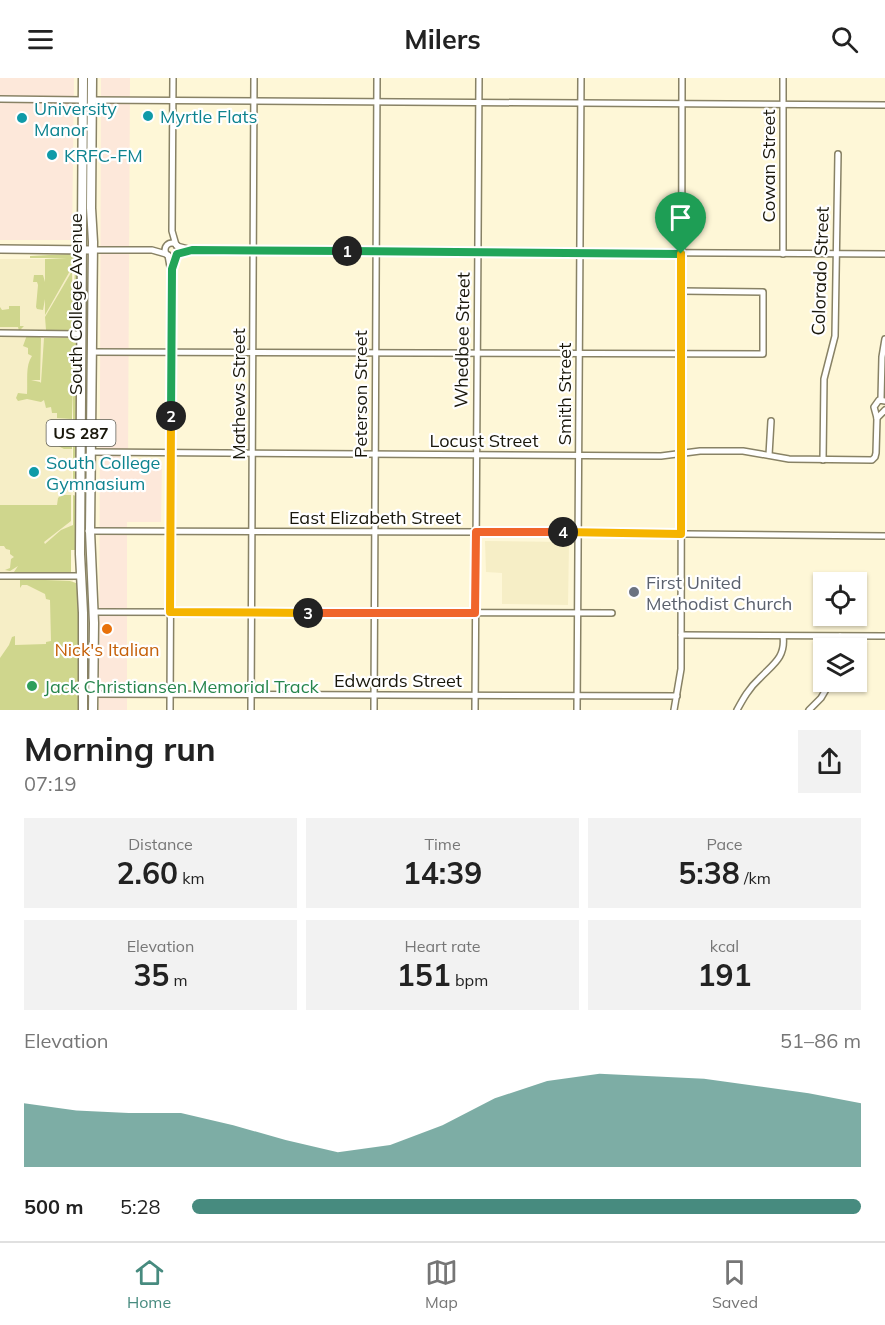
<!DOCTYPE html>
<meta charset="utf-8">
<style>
:root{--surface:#fff;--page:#f2f2f2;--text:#222;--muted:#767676;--line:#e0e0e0;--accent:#478b7f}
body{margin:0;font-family:Mulish,sans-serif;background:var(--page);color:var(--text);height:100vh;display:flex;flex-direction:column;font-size:22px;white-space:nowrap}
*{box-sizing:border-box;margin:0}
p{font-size:20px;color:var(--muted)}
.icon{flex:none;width:33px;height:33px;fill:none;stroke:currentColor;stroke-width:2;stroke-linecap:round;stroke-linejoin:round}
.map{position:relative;height:632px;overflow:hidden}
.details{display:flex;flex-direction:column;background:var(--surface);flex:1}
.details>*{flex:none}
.tools{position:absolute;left:813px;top:494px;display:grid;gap:12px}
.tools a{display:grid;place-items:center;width:54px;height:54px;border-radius:0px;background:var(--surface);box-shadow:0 2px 4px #0004;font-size:30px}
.pin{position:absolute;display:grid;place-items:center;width:51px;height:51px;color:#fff;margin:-62px -26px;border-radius:50% 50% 50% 0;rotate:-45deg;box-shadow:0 0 6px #0007}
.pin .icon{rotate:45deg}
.km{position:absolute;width:30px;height:30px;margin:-15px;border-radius:50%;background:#222;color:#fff;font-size:16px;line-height:30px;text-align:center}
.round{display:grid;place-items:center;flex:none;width:63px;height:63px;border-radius:0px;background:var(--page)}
.head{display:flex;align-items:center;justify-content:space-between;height:102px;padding:0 24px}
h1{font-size:33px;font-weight:700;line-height:45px}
.figures{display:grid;grid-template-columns:repeat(3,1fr);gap:9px;height:102px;padding:6px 24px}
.figures div{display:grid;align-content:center;border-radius:0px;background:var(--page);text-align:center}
.figures b{font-size:30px;font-weight:700}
.figures small{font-size:16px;font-weight:400}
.figures p{font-size:16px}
.chart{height:168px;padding:12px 24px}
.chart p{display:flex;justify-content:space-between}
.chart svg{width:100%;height:108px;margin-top:6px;fill:var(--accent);opacity:.7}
ul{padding:0 24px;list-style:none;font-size:20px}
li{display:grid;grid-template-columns:96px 72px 1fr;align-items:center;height:45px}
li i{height:15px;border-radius:8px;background:var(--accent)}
header{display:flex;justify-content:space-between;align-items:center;height:78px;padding:0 24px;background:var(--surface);font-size:27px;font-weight:700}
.tab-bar{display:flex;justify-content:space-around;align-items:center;height:84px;border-top:2px solid var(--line);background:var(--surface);font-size:16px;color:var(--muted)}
.tab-bar a{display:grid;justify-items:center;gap:3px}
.tab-bar .selected{color:var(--accent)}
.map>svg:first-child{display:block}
</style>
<header><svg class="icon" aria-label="menu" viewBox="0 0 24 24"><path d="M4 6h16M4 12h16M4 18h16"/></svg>Milers<svg class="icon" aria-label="search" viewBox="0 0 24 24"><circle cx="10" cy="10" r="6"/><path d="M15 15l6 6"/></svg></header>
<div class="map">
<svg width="885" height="632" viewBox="0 0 885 632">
<rect width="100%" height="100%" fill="#fef7d7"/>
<g fill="#fde8da">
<polygon points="0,0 74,0 72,162 0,162"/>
<polygon points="101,0 130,0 128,386 162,385 161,444 127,444 127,632 99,632"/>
</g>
<g fill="#f6eec6">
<polygon points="0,181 73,181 71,495 80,531 80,632 0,632"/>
<polygon points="485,463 564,464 569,466 568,527 502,526 502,495 486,494"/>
</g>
<g fill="#cfd68d">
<polygon points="69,176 76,178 79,186 77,189 78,252 46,252 45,239 72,193 72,211 74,210 75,190 71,191 45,237 45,221 43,232 37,231 36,229 38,207 37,204 33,204 34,197 43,197 45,204 45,181 67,180 30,180 30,178"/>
<polygon points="9,228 20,228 20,248 24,248 19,253 18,249 0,249 0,229 2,232 9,231"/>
<path d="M 27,257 L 37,257 L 41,260 L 40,302 L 31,302 L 40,304 L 41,305 L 44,260 L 77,260 L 76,413 L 73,414 L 73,308 L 72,341 L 57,340 L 57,335 L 52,335 L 51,329 L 46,330 L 44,322 L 41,324 L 27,321 L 18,323 L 16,320 L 18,315 L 27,316 C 28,303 25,288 32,278 L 28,276 L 28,270 L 23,268 Z"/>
<polygon points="57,342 72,342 72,371 64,371 58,368"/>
<polygon points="61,417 71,417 71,443 44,464 45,466 61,452 73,447 73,417 76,418 77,467 75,472 71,472 71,495 14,494 18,488 10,493 5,492 10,490 11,481 14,479 10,476 10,472 6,471 4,468 0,468 0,427 57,427 58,420"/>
<polygon points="20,501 70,503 76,505 80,526 78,632 0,632 0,580 9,567 12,559 15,558 15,567 46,566 46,564 51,563 50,522 46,521 45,516 27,507 22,507 20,510"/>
</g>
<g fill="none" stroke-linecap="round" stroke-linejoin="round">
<defs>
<g id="minor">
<polyline points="173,0 172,153 176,167"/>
<polyline points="0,21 82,22"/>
<polyline points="92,22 885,27"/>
<circle cx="172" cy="172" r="7"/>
<polyline points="177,168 192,172 885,176"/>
<polyline points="92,172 152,172 166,176"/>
<polyline points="783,176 783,0"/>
<polyline points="168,177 172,200 170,632"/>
<polyline points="0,255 81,256"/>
<polyline points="91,274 763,276 763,214 681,213"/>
<polyline points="881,321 882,279 885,261"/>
<polyline points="877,340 885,332"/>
<polyline points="91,374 661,378 700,373 743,373 789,381 872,382 875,379 876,375 877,340 874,329 879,322 885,323"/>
<polyline points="769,377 771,343"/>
<polyline points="823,382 824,301 835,258 838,76"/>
<polyline points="88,453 487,454 885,458"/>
<polyline points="0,498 81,498"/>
<polyline points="93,534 612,535"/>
<polyline points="681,557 885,558"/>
<polyline points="840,570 840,558"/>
<polyline points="91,616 677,618"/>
<polyline points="251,632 254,0"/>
<polyline points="374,632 377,0"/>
<polyline points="475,632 479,0"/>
<polyline points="577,632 581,0"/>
<polyline points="674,632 681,591 682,0"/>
<path d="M 737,632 C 743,621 749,610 759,601 C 772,587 786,580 783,558"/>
<polyline points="809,632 821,620 831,603"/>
</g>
<polyline id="major" points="0,171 92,172"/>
<g id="highway">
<polyline points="83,0 80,476 83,535 83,632"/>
<polyline points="92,0 91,130 93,164 90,453 94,545 93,632"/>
</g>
</defs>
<use href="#minor" stroke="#888265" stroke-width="8"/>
<use href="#major" stroke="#888265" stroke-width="10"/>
<use href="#highway" stroke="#888265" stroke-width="11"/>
<use href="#minor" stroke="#fff" stroke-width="5"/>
<use href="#major" stroke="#fff" stroke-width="7"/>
<use href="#highway" stroke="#fff" stroke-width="8"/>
</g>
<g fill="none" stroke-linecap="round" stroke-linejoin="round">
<defs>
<polyline id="split-1" points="347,173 681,176"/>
<polyline id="split-2" points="171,338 172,191 177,176 192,172 347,173"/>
<polyline id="split-3" points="171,338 170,534 308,535"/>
<polyline id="split-4" points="308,535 475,535 476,454 563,454"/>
<polyline id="split-5" points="563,454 681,456 681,176"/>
</defs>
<use href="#split-1" stroke="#fff" stroke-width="12"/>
<use href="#split-2" stroke="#fff" stroke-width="12"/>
<use href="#split-3" stroke="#fff" stroke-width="12"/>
<use href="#split-4" stroke="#fff" stroke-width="12"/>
<use href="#split-5" stroke="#fff" stroke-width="12"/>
<use href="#split-1" stroke="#22a559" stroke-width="8"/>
<use href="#split-2" stroke="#22a559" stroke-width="8"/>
<use href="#split-3" stroke="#f5b400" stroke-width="8"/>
<use href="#split-4" stroke="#f0652b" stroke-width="8"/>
<use href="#split-5" stroke="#f5b400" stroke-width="8"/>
</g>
<g fill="#0f9aa8" stroke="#fff" stroke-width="2">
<circle cx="148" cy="38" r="6"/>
<circle cx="22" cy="40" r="6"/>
<circle cx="52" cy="77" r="6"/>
<circle cx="34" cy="394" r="6"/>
</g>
<circle fill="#6b7280" stroke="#fff" stroke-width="2" cx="634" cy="514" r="6"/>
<circle fill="#e8710a" stroke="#fff" stroke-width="2" cx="107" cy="551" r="6"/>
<circle fill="#2e9e5b" stroke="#fff" stroke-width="2" cx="32" cy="608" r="6"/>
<g text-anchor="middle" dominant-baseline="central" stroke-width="4.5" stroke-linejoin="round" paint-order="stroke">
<rect fill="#fff" stroke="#5e5d54" stroke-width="1.5" x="46.5" y="342" width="69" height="26" rx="4.5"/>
<g font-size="16" font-weight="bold" fill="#19170b">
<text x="81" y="355">US 287</text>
</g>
<g font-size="18" fill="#0d838f" stroke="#fff" text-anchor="start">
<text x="34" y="30">University<tspan x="34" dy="21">Manor</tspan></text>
<text x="160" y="38">Myrtle Flats</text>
<text x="64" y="77">KRFC-FM</text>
<text x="46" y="384">South College<tspan x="46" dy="21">Gymnasium</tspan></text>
</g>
<g font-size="18" fill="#19170b" stroke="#fff">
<text transform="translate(768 88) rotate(-90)">Cowan Street</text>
<text transform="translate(820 193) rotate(-88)">Colorado Street</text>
<text transform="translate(75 226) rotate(-90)">South College Avenue</text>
<text transform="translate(462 262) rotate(-89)">Whedbee Street</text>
<text transform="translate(238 316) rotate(-90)">Mathews Street</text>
<text transform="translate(360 316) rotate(-90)">Peterson Street</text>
<text transform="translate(564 316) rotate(-90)">Smith Street</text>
<text x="484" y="362">Locust Street</text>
<text x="375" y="439">East Elizabeth Street</text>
<text x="398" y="602">Edwards Street</text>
</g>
<g font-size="18" fill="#5b616d" stroke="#fff" text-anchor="start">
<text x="646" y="504">First United<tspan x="646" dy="21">Methodist Church</tspan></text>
</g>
<g font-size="18" fill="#c56008" stroke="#fff">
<text x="107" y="571">Nick's Italian</text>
</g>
<g font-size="18" fill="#27864d" stroke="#fff" text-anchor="start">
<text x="44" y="608">Jack Christiansen Memorial Track</text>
</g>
</g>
</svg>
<div class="tools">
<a><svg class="icon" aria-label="locate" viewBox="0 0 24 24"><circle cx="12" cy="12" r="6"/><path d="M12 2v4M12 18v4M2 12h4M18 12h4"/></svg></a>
<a><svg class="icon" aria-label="layers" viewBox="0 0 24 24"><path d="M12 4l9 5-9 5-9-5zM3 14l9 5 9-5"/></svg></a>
</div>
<div class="pin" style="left:681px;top:176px;background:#1e9e55"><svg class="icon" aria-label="arrive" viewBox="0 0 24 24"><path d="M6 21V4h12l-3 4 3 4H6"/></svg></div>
<b class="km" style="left:347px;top:173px">1</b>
<b class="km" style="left:171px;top:338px">2</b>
<b class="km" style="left:308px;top:535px">3</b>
<b class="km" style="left:563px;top:454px">4</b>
</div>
<section class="details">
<div class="head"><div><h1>Morning run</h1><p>07:19</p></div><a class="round"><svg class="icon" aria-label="share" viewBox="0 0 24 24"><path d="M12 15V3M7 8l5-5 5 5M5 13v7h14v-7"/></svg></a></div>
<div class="figures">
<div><p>Distance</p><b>2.60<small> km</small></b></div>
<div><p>Time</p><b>14:39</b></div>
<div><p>Pace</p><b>5:38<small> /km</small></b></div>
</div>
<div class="figures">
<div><p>Elevation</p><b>35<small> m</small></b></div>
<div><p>Heart rate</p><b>151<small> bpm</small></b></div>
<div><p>kcal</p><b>191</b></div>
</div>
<div class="chart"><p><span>Elevation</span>51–86 m</p>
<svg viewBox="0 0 160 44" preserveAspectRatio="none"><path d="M0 44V18L10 21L20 22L30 22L40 27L50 33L60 38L70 35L80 27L90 16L100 9L110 6L120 7L130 8L140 11L150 14L160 18V44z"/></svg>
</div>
<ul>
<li><b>500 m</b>5:28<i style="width:100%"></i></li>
</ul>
</section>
<nav class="tab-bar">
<a class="selected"><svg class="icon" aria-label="home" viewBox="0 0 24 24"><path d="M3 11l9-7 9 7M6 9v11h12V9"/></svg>Home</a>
<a><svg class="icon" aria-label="map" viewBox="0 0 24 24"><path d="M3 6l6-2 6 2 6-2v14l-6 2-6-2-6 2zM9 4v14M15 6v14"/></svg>Map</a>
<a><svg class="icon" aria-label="saved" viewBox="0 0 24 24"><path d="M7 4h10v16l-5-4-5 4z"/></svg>Saved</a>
</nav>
